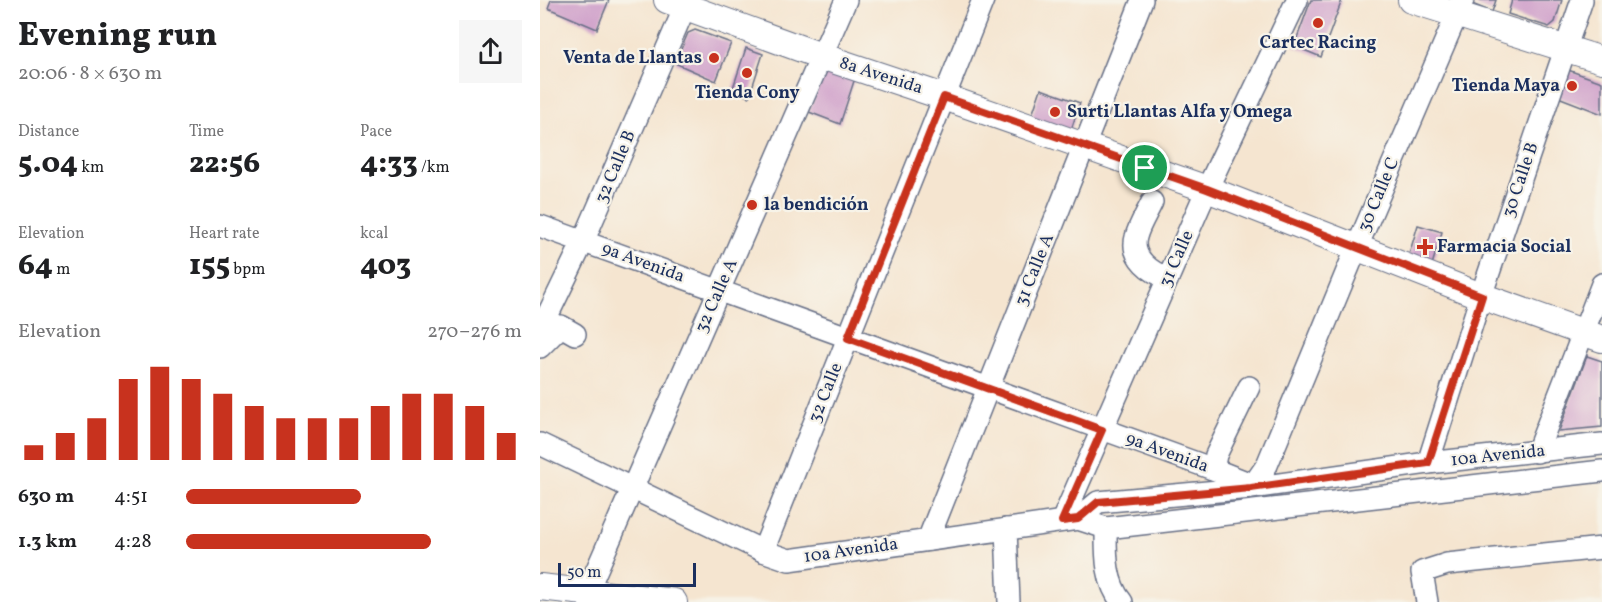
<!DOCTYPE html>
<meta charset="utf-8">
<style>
:root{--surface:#fff;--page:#f6f6f6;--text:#202124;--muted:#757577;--accent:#c8321e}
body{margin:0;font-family:Vollkorn,serif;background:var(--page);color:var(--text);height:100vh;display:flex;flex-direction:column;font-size:22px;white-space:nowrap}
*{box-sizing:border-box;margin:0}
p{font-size:20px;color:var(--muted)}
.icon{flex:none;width:33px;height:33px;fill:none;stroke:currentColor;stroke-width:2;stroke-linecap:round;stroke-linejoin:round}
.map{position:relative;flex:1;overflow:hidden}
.panel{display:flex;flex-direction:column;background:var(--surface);width:540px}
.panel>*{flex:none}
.scale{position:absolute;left:18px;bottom:15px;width:138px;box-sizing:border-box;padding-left:6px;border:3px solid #1b2f5e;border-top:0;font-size:16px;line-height:21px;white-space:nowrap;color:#1b2f5e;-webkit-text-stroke:4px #f7f3e8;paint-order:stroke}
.pin{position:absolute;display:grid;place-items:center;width:51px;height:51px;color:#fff;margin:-26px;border:3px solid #fff;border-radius:50%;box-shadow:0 2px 6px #0007}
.round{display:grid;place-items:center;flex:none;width:63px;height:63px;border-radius:0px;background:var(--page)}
.headline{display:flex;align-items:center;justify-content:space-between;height:102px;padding:0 18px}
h1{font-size:33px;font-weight:800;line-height:45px}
.figures{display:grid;grid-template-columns:repeat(3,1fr);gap:9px;height:102px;padding:6px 18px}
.figures div{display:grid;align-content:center}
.figures b{font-size:30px;font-weight:800}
.figures small{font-size:16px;font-weight:400}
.figures p{font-size:16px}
.chart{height:168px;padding:12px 18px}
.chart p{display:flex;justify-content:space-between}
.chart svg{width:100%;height:108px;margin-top:6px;stroke:var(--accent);stroke-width:6}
ul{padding:0 18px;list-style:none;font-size:20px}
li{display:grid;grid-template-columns:96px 72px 1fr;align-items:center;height:45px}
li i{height:15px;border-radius:8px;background:var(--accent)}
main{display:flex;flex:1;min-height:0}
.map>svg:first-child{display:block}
</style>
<main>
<section class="panel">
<div class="headline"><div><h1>Evening run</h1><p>20:06 · 8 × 630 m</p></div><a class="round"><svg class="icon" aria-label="share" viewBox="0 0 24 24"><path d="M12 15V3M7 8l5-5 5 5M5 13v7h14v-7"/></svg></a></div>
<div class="figures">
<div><p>Distance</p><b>5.04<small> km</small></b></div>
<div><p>Time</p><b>22:56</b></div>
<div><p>Pace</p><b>4:33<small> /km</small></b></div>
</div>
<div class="figures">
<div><p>Elevation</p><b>64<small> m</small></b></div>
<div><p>Heart rate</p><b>155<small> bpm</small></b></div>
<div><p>kcal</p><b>403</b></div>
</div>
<div class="chart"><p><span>Elevation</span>270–276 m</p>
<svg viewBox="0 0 160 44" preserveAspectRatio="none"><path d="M5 44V38M15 44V33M25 44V27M35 44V11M45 44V6M55 44V11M65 44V17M75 44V22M85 44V27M95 44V27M105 44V27M115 44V22M125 44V17M135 44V17M145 44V22M155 44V33"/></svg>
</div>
<ul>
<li><b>630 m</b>4:51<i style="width:52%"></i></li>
<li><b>1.3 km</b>4:28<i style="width:73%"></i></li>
</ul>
</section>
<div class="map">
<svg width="1062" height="602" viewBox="0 0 1062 602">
<rect width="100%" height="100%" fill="#f7f3e8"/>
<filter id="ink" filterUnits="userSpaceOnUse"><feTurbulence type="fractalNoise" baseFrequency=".0167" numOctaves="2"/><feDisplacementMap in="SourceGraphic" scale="12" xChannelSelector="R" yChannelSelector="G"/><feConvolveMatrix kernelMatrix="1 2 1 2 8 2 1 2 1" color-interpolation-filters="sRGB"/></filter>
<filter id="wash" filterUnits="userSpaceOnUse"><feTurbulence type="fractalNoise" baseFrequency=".008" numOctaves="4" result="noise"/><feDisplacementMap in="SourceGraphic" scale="24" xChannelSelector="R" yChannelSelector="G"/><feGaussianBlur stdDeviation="1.35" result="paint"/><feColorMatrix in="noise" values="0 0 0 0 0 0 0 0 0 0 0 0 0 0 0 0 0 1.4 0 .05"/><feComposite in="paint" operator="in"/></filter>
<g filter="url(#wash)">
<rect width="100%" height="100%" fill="#f5e5d0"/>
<g id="blocks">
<g fill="#ce9dc9">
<polygon points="11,0 69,0 57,29 8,8"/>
<polygon points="771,0 802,0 781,57 754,46"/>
<polygon points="931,0 956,0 952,12 932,4"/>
<polygon points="972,0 1022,0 1015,22 1009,27 968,14"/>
<polygon points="155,30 191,43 176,81 135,63 148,33"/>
<polygon points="206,48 223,54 209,97 192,91"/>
<polygon points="285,67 315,78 300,124 269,112"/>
<polygon points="1028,70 1062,82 1062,114 1013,95"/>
<polygon points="501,89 540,103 531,130 490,121"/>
<polygon points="878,225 902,232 891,268 867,261"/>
<polygon points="1047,356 1062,361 1062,427 1019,431"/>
</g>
</g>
</g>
<g filter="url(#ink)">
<use href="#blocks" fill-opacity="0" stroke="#676f86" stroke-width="1.5"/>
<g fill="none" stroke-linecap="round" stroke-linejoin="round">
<defs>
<g id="minor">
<path d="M 612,202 C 607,213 599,225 596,237 C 590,258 612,273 628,278"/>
<polyline points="0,226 673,469 706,482 711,488 727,465 817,247 923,0"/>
<polyline points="0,331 43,242 148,0"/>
<polyline points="0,347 21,326 35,334"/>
<polyline points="0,444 223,551 249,560 538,519 566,528 1062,471"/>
<polyline points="997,452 1062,284"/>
<polyline points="888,463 941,296 1042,0"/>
<polyline points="673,469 676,455 709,387"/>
<polyline points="538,519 558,502 711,488 888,463 1062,444"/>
<polyline points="522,521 667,189 757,0"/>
<path d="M 566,528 C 566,553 565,582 582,602"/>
<polyline points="466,529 469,602"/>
<polyline points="388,540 602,0"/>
<polyline points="223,551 443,0"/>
<polyline points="49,602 47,592 306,0"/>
<polyline points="887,602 882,572 907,564 1062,548"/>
</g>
<g id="major">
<polyline points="127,0 281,56 404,97 667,189 941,296 1062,339"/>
<polyline points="871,0 1062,60"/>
<polyline points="0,587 134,602"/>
</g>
</defs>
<use href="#minor" stroke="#676f86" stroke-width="24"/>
<use href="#major" stroke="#676f86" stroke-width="28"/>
<use href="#minor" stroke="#fff" stroke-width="21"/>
<use href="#major" stroke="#fff" stroke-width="26"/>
</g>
</g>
<g fill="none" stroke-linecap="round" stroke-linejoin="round" filter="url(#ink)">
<defs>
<polygon id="route" points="404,97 667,189 942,296 888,463 711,488 558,502 538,519 522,521 562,430 308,338"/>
</defs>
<use href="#route" stroke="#fff" stroke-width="12"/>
<use href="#route" stroke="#c8321e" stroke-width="8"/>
</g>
<g fill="#c8321e" stroke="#f7f3e8" stroke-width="2">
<circle cx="778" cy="23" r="6"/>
<circle cx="174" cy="58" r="6"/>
<circle cx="207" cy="73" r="6"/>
<circle cx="1032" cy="86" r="6"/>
<circle cx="515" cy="112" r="6"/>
<circle cx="212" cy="205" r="6"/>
<path d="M882 238h6v6h6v6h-6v6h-6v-6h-6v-6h6z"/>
</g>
<g text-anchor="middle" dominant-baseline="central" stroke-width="4.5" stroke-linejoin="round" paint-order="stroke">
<g font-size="18" font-weight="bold" fill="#1b2f5e" stroke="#f7f3e8" text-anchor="start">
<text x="778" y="43" text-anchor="middle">Cartec Racing</text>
<text x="162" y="58" text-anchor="end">Venta de Llantas</text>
<text x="1020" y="86" text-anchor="end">Tienda Maya</text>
<text x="207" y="93" text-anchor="middle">Tienda Cony</text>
<text x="527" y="112">Surti Llantas Alfa y Omega</text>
<text x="224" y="205">la bendición</text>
<text x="897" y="247">Farmacia Social</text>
</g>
<g font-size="18" fill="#1b2f5e" stroke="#f7f3e8">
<text transform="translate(341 76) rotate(18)">8a Avenida</text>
<text transform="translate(76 167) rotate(-67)">32 Calle B</text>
<text transform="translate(981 180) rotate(-71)">30 Calle B</text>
<text transform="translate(839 195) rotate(-67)">30 Calle C</text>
<text transform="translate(637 259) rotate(-66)">31 Calle</text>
<text transform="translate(103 263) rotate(20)">9a Avenida</text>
<text transform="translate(495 270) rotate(-68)">31 Calle A</text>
<text transform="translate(177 296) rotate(-66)">32 Calle A</text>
<text transform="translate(286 393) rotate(-68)">32 Calle</text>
<text transform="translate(627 453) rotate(20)">9a Avenida</text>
<text transform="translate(958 456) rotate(-6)">10a Avenida</text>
<text transform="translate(311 551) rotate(-8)">10a Avenida</text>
</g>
</g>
</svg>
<div class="scale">50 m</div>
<div class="pin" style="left:605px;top:168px;background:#1e9e55"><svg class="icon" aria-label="arrive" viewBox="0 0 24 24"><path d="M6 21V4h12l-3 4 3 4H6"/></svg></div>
</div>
</main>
